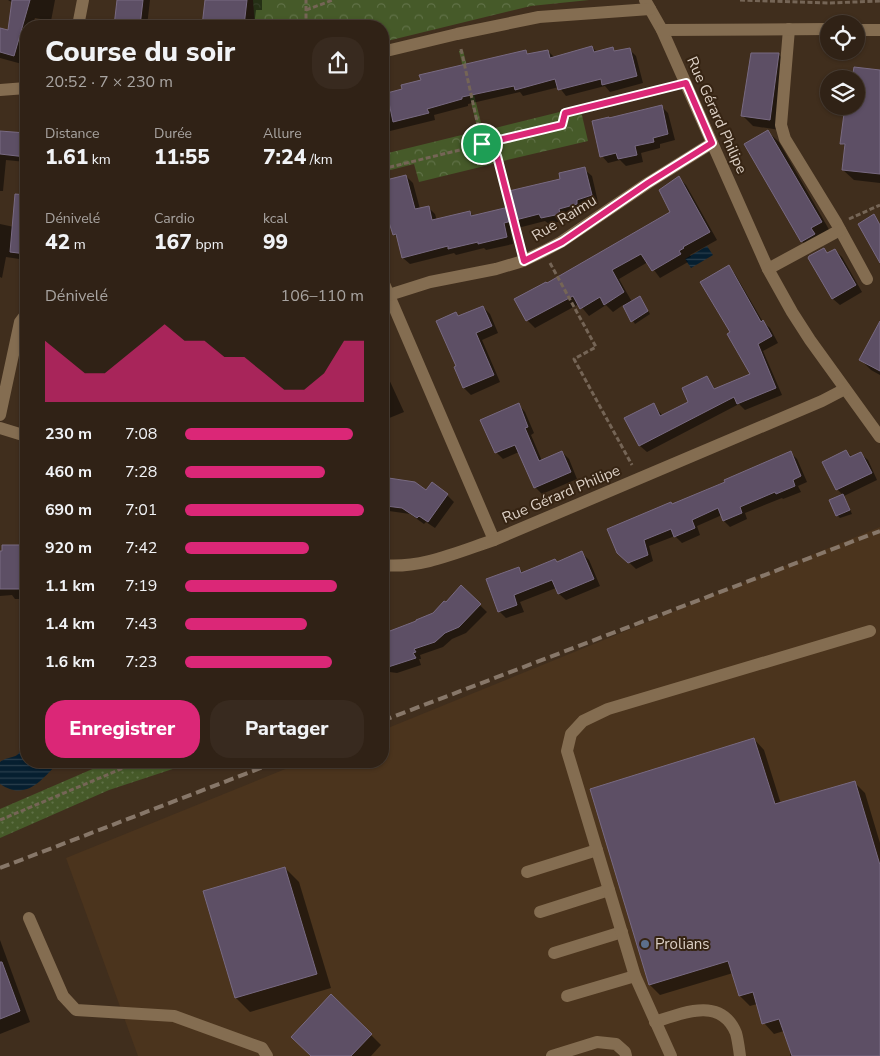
<!DOCTYPE html>
<html lang="fr">
<meta charset="utf-8">
<style>
:root{--surface:#302216;--page:#382a1f;--text:#f1f3f6;--muted:#a8a4a1;--line:#4b3f35;--accent:#db2777}
body{margin:0;font-family:"Nunito Sans",sans-serif;background:var(--page);color:var(--text);height:100vh;display:flex;flex-direction:column;font-size:19px;white-space:nowrap}
*{box-sizing:border-box;margin:0}
p{font-size:16px;color:var(--muted)}
.icon{flex:none;width:28px;height:28px;fill:none;stroke:currentColor;stroke-width:2;stroke-linecap:round;stroke-linejoin:round}
.map{position:relative;flex:1;overflow:hidden}
.panel{position:absolute;left:20px;top:20px;width:369px;height:748px;display:flex;flex-direction:column;background:var(--surface);border-radius:20px;box-shadow:0 1px 4px #0004,0 0 0 1px var(--line)}
.panel>*{flex:none}
.fabs{position:absolute;left:820px;top:15px;display:grid;gap:10px}
.fabs a{display:grid;place-items:center;width:45px;height:45px;border-radius:50%;background:var(--surface);box-shadow:0 1px 4px #0004,0 0 0 1px var(--line);font-size:25px}
.pin{position:absolute;display:grid;place-items:center;width:42px;height:42px;color:#fff;margin:-21px;border:2px solid #fff;border-radius:50%;box-shadow:0 1px 5px #0007}
.round{display:grid;place-items:center;flex:none;width:52px;height:52px;border-radius:20px;background:var(--page)}
.headline{display:flex;align-items:center;justify-content:space-between;height:85px;padding:0 25px}
h1{font-size:28px;font-weight:800;line-height:38px}
.metrics{display:grid;grid-template-columns:repeat(3,1fr);gap:8px;height:85px;padding:5px 25px}
.metrics div{display:grid;align-content:center}
.metrics b{font-size:21px;font-weight:800}
.metrics small{font-size:14px;font-weight:400}
.metrics p{font-size:14px}
.chart{height:140px;padding:10px 25px}
.chart p{display:flex;justify-content:space-between}
.chart svg{width:100%;height:90px;margin-top:5px;fill:var(--accent);opacity:.7}
.button{display:flex;gap:10px;margin-top:auto;padding:10px 25px}
.button a{flex:1;height:58px;border-radius:20px;background:var(--accent);color:#fff;font-size:20px;font-weight:800;line-height:58px;text-align:center}
.button a+a{background:var(--page);color:var(--text)}
ul{padding:0 25px;list-style:none;font-size:16px}
li{display:grid;grid-template-columns:80px 60px 1fr;align-items:center;height:38px}
li i{height:12px;border-radius:6px;background:var(--accent)}
.map>svg:first-child{display:block}
</style>
<div class="map">
<svg width="880" height="1056" viewBox="0 0 880 1056">
<defs>
<pattern id="grass-dots" width="8" height="8" patternUnits="userSpaceOnUse" patternTransform="scale(1.25)"><rect width="8" height="8" fill="#465a29"/><path d="M2 2h.1M6 6h.1" fill="none" stroke="#607147" stroke-width="1.8" stroke-linecap="round"/></pattern>
<pattern id="park-crowns" width="20" height="18" patternUnits="userSpaceOnUse" patternTransform="scale(1.25)"><rect width="20" height="18" fill="#465a29"/><path d="M2 6a3 3 0 1 1 6 0M12 15a3 3 0 1 1 6 0" fill="none" stroke="#607147"/></pattern>
<pattern id="water-rules" width="6" height="5" patternUnits="userSpaceOnUse" patternTransform="scale(1.25)"><rect width="6" height="5" fill="#061f30"/><path d="M0 2.5h6" fill="none" stroke="#2a3e4c"/></pattern>
</defs>
<rect width="100%" height="100%" fill="#402e1d"/>
<polygon fill="#4b341d" points="880,527 880,1056 138,1056 66,858 305,761 382,761 383,730"/>
<polygon fill="url(#grass-dots)" points="111,761 197,761 109,790 0,838 0,809"/>
<g fill="url(#park-crowns)">
<polygon points="253,0 589,0 531,6 383,42 382,26 255,26"/>
<polygon points="463,50 483,131 673,84 675,88 581,111 588,141 503,161 523,246 518,248 497,163 419,182 414,164 383,172 383,163 389,161 388,153 478,131 459,51"/>
</g>
<g fill="url(#water-rules)">
<polygon points="707,246 713,255 691,268 685,259"/>
<path d="M 26,742 L 26,761 L 60,761 C 42,779 27,802 0,784 L 0,762 C 9,755 21,760 21,745 Z"/>
</g>
<g fill="#0007">
<polygon points="8,0 55,0 51,21 35,18 32,26 26,26 26,47 22,64 0,58 0,29 9,32 13,3"/>
<polygon points="117,0 150,0 147,26 115,26"/>
<polygon points="206,0 262,0 262,10 256,10 254,26 203,26"/>
<polygon points="592,47 597,52 612,49 616,52 629,49 636,56 643,83 610,92 605,86 566,96 559,87 523,96 520,92 468,104 468,106 434,115 435,120 382,133 382,96 525,52 529,55 548,51 555,58"/>
<polygon points="778,54 789,65 780,130 753,126 743,116"/>
<polygon points="880,71 880,183 854,180 843,170 846,148 842,143 856,106"/>
<polygon points="661,106 668,113 675,140 660,144 660,148 641,153 643,162 626,166 620,160 608,163 602,156 610,119"/>
<polygon points="0,132 26,135 26,132 26,162 6,160 3,191 0,191"/>
<polygon points="768,132 779,142 831,233 812,252 802,241"/>
<polygon points="382,146 386,162 382,162"/>
<polygon points="585,170 592,176 598,202 583,206 583,210 565,215 566,220 549,224 545,221 510,230 513,244 486,250 484,248 456,255 454,253 410,264 403,258 399,240 394,234 390,224 382,215 406,176 413,183 420,209 428,207 435,214 437,221 470,212 474,217 514,207 562,180"/>
<polygon points="678,177 686,185 717,240 690,255 691,257 686,259 688,262 660,278 648,262 619,279 632,302 640,298 650,314 635,324 623,305 613,312 606,305 589,316 579,304 535,328 527,320 547,284 671,213"/>
<polygon points="14,223 26,224 26,260 6,257 2,278 0,277 0,224 14,227"/>
<polygon points="835,250 842,257 862,292 840,305 833,299 810,258 828,254"/>
<polygon points="729,267 735,274 763,322 770,328 778,343 763,351 782,395 745,410 739,404 647,452 640,446 625,418 653,405 663,416 690,402 706,377 716,390 752,375 732,333"/>
<polygon points="483,307 490,314 498,333 482,340 500,382 471,395 464,388 456,368 458,367 456,313 460,317"/>
<polygon points="880,326 880,375 871,370 861,360"/>
<polygon points="382,364 404,412 382,421"/>
<polygon points="25,379 26,380 26,416 19,409"/>
<polygon points="519,405 525,412 534,433 531,435 542,461 562,452 569,459 577,479 542,494 535,487 519,452 503,459 496,452"/>
<polygon points="846,451 853,458 861,454 868,460 877,480 844,496 852,514 840,518 837,515 843,495 837,489 823,462"/>
<polygon points="791,453 797,459 807,482 798,486 801,492 783,499 782,498 745,513 747,519 730,527 724,521 722,515 697,526 700,535 682,543 675,536 649,546 653,561 636,569 619,553 672,505"/>
<polygon points="382,478 427,492 447,495 454,502 435,528 426,522 424,524 410,514 382,510"/>
<polygon points="25,546 26,548 26,599 15,599 12,595 0,596 0,552"/>
<polygon points="582,553 589,560 600,586 566,600 559,594 556,588 520,602 524,612 506,618 499,611 518,568 524,574"/>
<polygon points="461,587 487,612 466,633 452,639 443,647 420,655 421,659 419,659 421,665 397,673 382,671 382,635 434,614 446,604"/>
<polygon points="754,739 764,750 781,804 854,782 865,793 880,843 880,1056 790,1056 791,1050 784,1031 774,1034 764,1023 757,1004 750,1006 740,996 733,973 660,995 650,985"/>
<polygon points="285,868 299,882 331,988 250,1012 236,998 204,892"/>
<polygon points="0,940 30,1022 0,1034"/>
<polygon points="371,1035 381,1045 371,1056 312,1056"/>
</g>
<g fill="#5d4f65" stroke="#786a82">
<polygon points="12,0 30,0 14,56 0,52 0,28 8,30"/>
<polygon points="117,0 143,0 140,26 114,26"/>
<polygon points="205,0 247,0 244,26 202,26"/>
<polygon points="592,46 594,52 613,47 614,51 630,48 637,76 602,85 601,79 558,90 555,79 515,90 514,86 462,97 462,99 427,109 429,113 393,122 387,93 402,89 401,85 421,80 419,75 526,50 527,54 548,50 550,58"/>
<polygon points="751,53 779,53 770,120 741,116"/>
<polygon points="854,67 880,70 880,174 842,170 845,144 840,144 845,106 856,106 856,79 852,79"/>
<polygon points="662,105 668,134 653,138 654,142 635,146 637,155 618,159 616,153 600,157 592,121 609,117 609,118"/>
<polygon points="768,130 822,222 811,228 815,234 801,242 744,144"/>
<polygon points="0,131 26,133 26,157 0,154"/>
<polygon points="585,167 592,195 577,200 577,204 559,209 560,214 541,218 539,214 504,223 507,237 478,244 478,242 448,249 448,246 402,258 396,234 393,235 387,216 382,217 382,181 406,175 415,209 429,206 432,220 470,211 471,216 513,206 509,191 560,179 559,173"/>
<polygon points="679,176 710,232 683,247 684,248 679,251 681,254 652,271 641,254 612,270 624,292 604,305 600,297 580,309 573,296 526,321 514,299 546,282 547,283 670,212 659,190"/>
<polygon points="15,194 26,195 26,254 10,252"/>
<polygon points="874,214 880,225 880,263 858,224"/>
<polygon points="824,248 827,253 835,249 856,285 832,299 808,258 809,256"/>
<polygon points="729,265 761,322 763,320 772,336 758,344 776,388 737,404 734,397 639,446 624,418 654,403 660,416 688,402 682,388 707,376 714,389 750,374 727,334 730,332 700,282"/>
<polygon points="640,296 648,311 631,322 623,306"/>
<polygon points="483,306 492,326 476,333 494,375 463,388 454,367 456,366 436,321 456,312 458,316"/>
<polygon points="880,321 880,371 859,360"/>
<polygon points="519,403 528,427 525,428 539,461 562,451 571,472 534,488 515,445 495,453 480,420"/>
<polygon points="846,450 850,457 861,452 872,473 836,490 822,462"/>
<polygon points="791,451 801,476 793,480 795,486 776,494 775,492 740,507 742,513 723,521 718,508 692,520 695,528 674,537 671,529 644,540 648,555 628,563 617,553 607,529 671,502 672,504 725,482 724,480"/>
<polygon points="382,477 415,482 426,490 432,482 448,494 428,522 419,516 417,518 402,508 386,506 387,503 382,502"/>
<polygon points="843,494 850,510 836,516 829,500"/>
<polygon points="2,545 26,545 26,589 0,589 0,551 2,551"/>
<polygon points="582,551 594,579 558,594 552,580 514,595 517,605 498,612 486,579 519,567 521,573 555,559 557,562"/>
<polygon points="461,585 481,604 459,627 445,633 435,642 414,649 416,652 413,653 416,658 382,669 382,634 416,621 416,620 433,613 444,601 446,602"/>
<polygon points="754,738 775,804 855,781 880,865 880,1056 792,1056 779,1019 762,1024 753,992 739,996 728,961 649,985 590,789"/>
<polygon points="285,867 317,974 235,998 203,891"/>
<polygon points="0,962 2,962 20,1011 0,1019"/>
<polygon points="331,994 372,1034 351,1056 311,1056 291,1037"/>
</g>
<g fill="none" stroke-linecap="round" stroke-linejoin="round">
<g stroke="#756556" stroke-width="3" stroke-dasharray="5 2.5" stroke-linecap="butt">
<polyline points="740,0 829,3 880,1"/>
<polyline points="306,10 333,0"/>
<polyline points="306,26 306,0"/>
<polyline points="461,49 482,144 497,156 520,248"/>
<polyline points="382,169 562,125 565,113 671,87"/>
<polyline points="849,219 880,205"/>
<polyline points="550,263 596,347 574,359 632,465"/>
<polyline points="0,820 140,761"/>
</g>
<g stroke="#846d51" stroke-width="12">
<polyline points="645,0 662,30 768,269 792,312 810,340 880,437"/>
<polyline points="78,26 83,0"/>
<polyline points="789,29 781,125 785,139 837,224 867,279"/>
<polyline points="662,30 829,29"/>
<polyline points="856,30 880,30"/>
<polyline points="382,52 457,34 539,17 650,9"/>
<polyline points="0,90 26,88"/>
<polyline points="768,269 840,230"/>
<polyline points="382,279 494,540 822,401 845,389"/>
<polyline points="389,295 430,282 496,269 523,261 544,251 561,242 648,183 712,143"/>
<polyline points="0,415 20,322 26,314"/>
<polyline points="0,428 26,436"/>
<path d="M 382,565 C 421,569 458,552 494,540"/>
<polyline points="527,872 597,850"/>
<polyline points="540,912 609,890"/>
<polyline points="29,918 63,996 76,1010 174,1016 262,1048 267,1056"/>
<polyline points="554,953 622,932"/>
<polyline points="567,996 635,976"/>
<path d="M 655,1022 C 682,1013 721,996 736,1033 C 738,1040 739,1049 740,1056"/>
<polyline points="552,1056 597,1042 616,1044 625,1052 626,1056"/>
<polyline points="671,1056 635,976 567,751 571,734 583,721 608,709 870,631"/>
</g>
<g stroke="#877769" stroke-width="4" stroke-dasharray="10 5" stroke-linecap="butt">
<polyline points="382,721 880,531"/>
<polyline points="0,868 279,761"/>
</g>
</g>
<g fill="none" stroke-linecap="round" stroke-linejoin="round">
<defs>
<polygon id="route" points="686,83 712,143 648,183 562,242 524,261 497,156 482,144 562,125 565,113"/>
</defs>
<use href="#route" stroke="#fff" stroke-width="10"/>
<use href="#route" stroke="#db2777" stroke-width="6"/>
</g>
<circle fill="#5c6f8a" stroke="#362413" stroke-width="2" cx="645" cy="944" r="5"/>
<g text-anchor="middle" dominant-baseline="central" stroke-width="4" stroke-linejoin="round" paint-order="stroke">
<g font-size="15" fill="#dcd0c5" stroke="#362413">
<text transform="translate(717 115) rotate(66)">Rue Gérard Philipe</text>
<text transform="translate(564 218) rotate(-32)">Rue Raimu</text>
<text transform="translate(561 494) rotate(-23)">Rue Gérard Philipe</text>
</g>
<g font-size="15" fill="#dcd0c5" stroke="#362413" text-anchor="start">
<text x="655" y="944">Prolians</text>
</g>
</g>
</svg>
<div class="fabs">
<a><svg class="icon" aria-label="locate" viewBox="0 0 24 24"><circle cx="12" cy="12" r="6"/><path d="M12 2v4M12 18v4M2 12h4M18 12h4"/></svg></a>
<a><svg class="icon" aria-label="layers" viewBox="0 0 24 24"><path d="M12 4l9 5-9 5-9-5zM3 14l9 5 9-5"/></svg></a>
</div>
<div class="pin" style="left:482px;top:144px;background:#1e9e55"><svg class="icon" aria-label="arrive" viewBox="0 0 24 24"><path d="M6 21V4h12l-3 4 3 4H6"/></svg></div>
<section class="panel">
<div class="headline"><div><h1>Course du soir</h1><p>20:52 · 7 × 230 m</p></div><a class="round"><svg class="icon" aria-label="share" viewBox="0 0 24 24"><path d="M12 15V3M7 8l5-5 5 5M5 13v7h14v-7"/></svg></a></div>
<div class="metrics">
<div><p>Distance</p><b>1.61<small> km</small></b></div>
<div><p>Durée</p><b>11:55</b></div>
<div><p>Allure</p><b>7:24<small> /km</small></b></div>
</div>
<div class="metrics">
<div><p>Dénivelé</p><b>42<small> m</small></b></div>
<div><p>Cardio</p><b>167<small> bpm</small></b></div>
<div><p>kcal</p><b>99</b></div>
</div>
<div class="chart"><p><span>Dénivelé</span>106–110 m</p>
<svg viewBox="0 0 160 44" preserveAspectRatio="none"><path d="M0 44V14L10 22L20 30L30 30L40 22L50 14L60 6L70 14L80 14L90 22L100 22L110 30L120 38L130 38L140 30L150 14L160 14V44z"/></svg>
</div>
<ul>
<li><b>230 m</b>7:08<i style="width:94%"></i></li>
<li><b>460 m</b>7:28<i style="width:78%"></i></li>
<li><b>690 m</b>7:01<i style="width:100%"></i></li>
<li><b>920 m</b>7:42<i style="width:69%"></i></li>
<li><b>1.1 km</b>7:19<i style="width:85%"></i></li>
<li><b>1.4 km</b>7:43<i style="width:68%"></i></li>
<li><b>1.6 km</b>7:23<i style="width:82%"></i></li>
</ul>
<div class="button"><a>Enregistrer</a><a>Partager</a></div>
</section>
</div>
